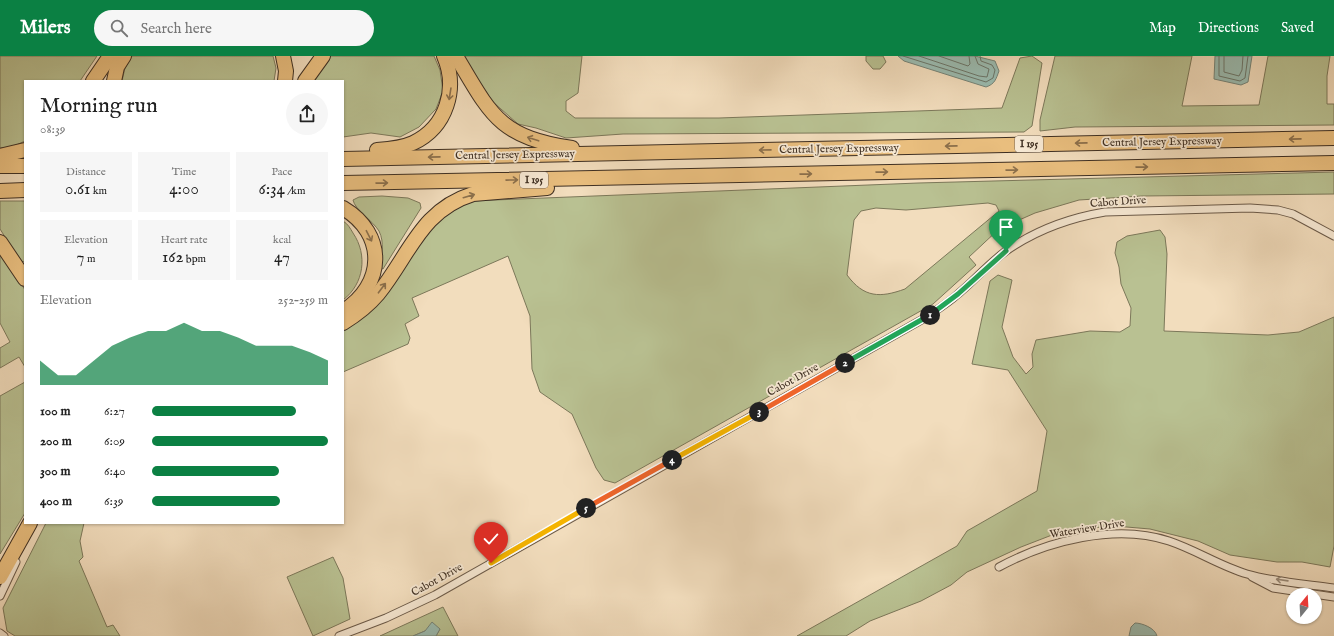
<!DOCTYPE html>
<meta charset="utf-8">
<style>
:root{--surface:#fff;--page:#f6f6f6;--text:#222;--muted:#767676;--accent:#0b8043}
body{margin:0;font-family:"IM FELL English",serif;background:var(--page);color:var(--text);height:100vh;display:flex;flex-direction:column;font-size:15px;white-space:nowrap}
*{box-sizing:border-box;margin:0}
p{font-size:13px;color:var(--muted)}
.icon{flex:none;width:22px;height:22px;fill:none;stroke:currentColor;stroke-width:2;stroke-linecap:round;stroke-linejoin:round}
.map{position:relative;flex:1;overflow:hidden}
.sheet{position:absolute;left:24px;top:24px;width:320px;height:444px;display:flex;flex-direction:column;background:var(--surface);border-radius:0px;box-shadow:0 1px 3px #0004}
.sheet>*{flex:none}
.needle{width:26px;rotate:18deg}
.controls{position:absolute;left:1286px;top:532px;display:grid;gap:8px}
.controls a{display:grid;place-items:center;width:36px;height:36px;border-radius:50%;background:var(--surface);box-shadow:0 1px 3px #0004;font-size:20px}
.pin{position:absolute;display:grid;place-items:center;width:34px;height:34px;color:#fff;margin:-41px -17px;border-radius:50% 50% 50% 0;rotate:-45deg;box-shadow:0 0 4px #0007}
.pin .icon{rotate:45deg}
.km{position:absolute;width:20px;height:20px;margin:-10px;border-radius:50%;background:#222;color:#fff;font-size:11px;line-height:20px;text-align:center}
.round{display:grid;place-items:center;flex:none;width:42px;height:42px;border-radius:21px;background:var(--page)}
.summary{display:flex;align-items:center;justify-content:space-between;height:68px;padding:0 16px}
h1{font-size:22px;font-weight:600;line-height:30px}
.stats{display:grid;grid-template-columns:repeat(3,1fr);gap:6px;height:68px;padding:4px 16px}
.stats div{display:grid;align-content:center;border-radius:0px;background:var(--page);text-align:center}
.stats b{font-size:17px;font-weight:600}
.stats small{font-size:11px;font-weight:400}
.stats p{font-size:11px}
.chart{height:112px;padding:8px 16px}
.chart p{display:flex;justify-content:space-between}
.chart svg{width:100%;height:72px;margin-top:4px;fill:var(--accent);opacity:.7}
ul{padding:0 16px;list-style:none;font-size:13px}
li{display:grid;grid-template-columns:64px 48px 1fr;align-items:center;height:30px}
li i{height:10px;border-radius:5px;background:var(--accent)}
header{display:flex;align-items:center;gap:24px;box-sizing:border-box;height:56px;padding:0 20px;background:var(--accent);color:#fff}
header strong{font-size:19px}
nav{display:flex;gap:22px;margin-inline-start:auto;font-size:14px}
.search{width:280px;height:36px;background:var(--page);display:flex;align-items:center;gap:10px;box-sizing:border-box;padding:0 14px;border-radius:22px;color:var(--muted);font-size:15px}
.map>svg:first-child{display:block}
</style>
<header>
<strong>Milers</strong>
<div class="search"><svg class="icon" aria-label="search" viewBox="0 0 24 24"><circle cx="10" cy="10" r="6"/><path d="M15 15l6 6"/></svg>Search here</div>
<nav><a>Map</a><a>Directions</a><a>Saved</a></nav>
</header>
<div class="map">
<svg width="1334" height="580" viewBox="0 0 1334 580">
<rect width="100%" height="100%" fill="#f2ddbd"/>
<filter id="stains"><feTurbulence type="fractalNoise" baseFrequency=".005" numOctaves="4"/><feColorMatrix values="0 0 0 0 .2 0 0 0 0 .09 0 0 0 0 .02 0 0 0 .5 -.17"/></filter>
<radialGradient id="worn" r=".72"><stop offset=".6" stop-color="#630" stop-opacity="0"/><stop offset="1" stop-color="#630" stop-opacity=".3"/></radialGradient>
<g fill="#b9c192" stroke="#7c785a" fill-rule="evenodd">
<polygon points="0,0 97,0 80,25 25,25 25,85 12,91 0,92"/>
<polygon points="132,0 273,0 276,12 274,25 122,25 125,12"/>
<polygon points="329,0 434,0 440,14 443,35 436,53 419,71 400,81 371,77 343,81 343,25 313,25"/>
<polygon points="462,0 582,0 578,37 566,45 566,55 575,62 719,62 1002,52 1020,2 1032,0 1042,7 1032,70 1024,76 623,78 566,82 536,72 518,68 493,46"/>
<polygon points="866,0 883,0 886,6 880,13 873,13 866,5"/>
<polygon points="1055,0 1192,0 1182,50 1259,49 1268,0 1330,0 1327,20 1327,48 1334,48 1334,69 1075,71 1040,75 1040,64"/>
<path d="M 1334,116 L 1334,138 L 1142,140 L 1079,144 L 1035,157 L 999,173 L 969,201 L 976,209 L 933,248 L 615,427 L 604,424 L 596,412 L 572,358 L 540,336 L 532,313 L 530,260 L 508,200 L 412,242 L 419,260 L 405,268 L 410,282 L 408,288 L 343,316 L 343,273 L 433,167 L 470,145 L 918,127 ZM 988,147 L 996,149 L 999,155 L 905,233 C 880,242 864,242 847,219 L 854,164 L 861,155 L 876,152 L 906,154 Z"/>
<path d="M 382,140 L 408,142 L 420,147 L 421,152 L 383,213 L 381,212 C 381,199 385,187 379,175 C 373,165 355,154 353,144 L 359,141 Z"/>
<polygon points="0,145 25,145 25,206 20,205 0,173"/>
<path d="M 343,165 C 348,168 350,172 353,177 C 368,199 364,228 343,244 Z"/>
<polygon points="1160,174 1165,181 1167,198 1164,275 1268,279 1299,276 1334,261 1334,490 1330,511 1302,506 1277,506 1230,499 1198,485 1150,473 1115,470 1079,473 1052,479 1021,491 967,516 951,529 921,545 870,565 846,580 797,580 957,490 967,475 1037,435 1047,375 1008,314 972,308 990,225 998,219 1012,224 1002,271 1013,301 1026,318 1033,311 1032,298 1036,284 1090,275 1120,276 1130,270 1131,252 1121,228 1119,211 1115,197 1117,186 1127,180"/>
<polygon points="0,193 25,234 25,311 19,301 0,312 0,292 10,286 0,267"/>
<polygon points="25,326 25,457 0,498 0,340"/>
<polygon points="46,467 84,467 80,485 83,501 79,505 107,571 113,569 120,580 15,580 7,575 3,552"/>
<polygon points="333,501 343,522 350,563 313,580 287,521"/>
<polygon points="443,551 458,580 436,580 440,573 425,575 413,580 380,580"/>
</g>
<g fill="#9bbcb1" stroke="#768478">
<path d="M 898,0 L 975,0 L 995,5 L 999,15 C 996,23 995,28 986,31 L 904,5 Z"/>
<polygon points="1215,0 1252,0 1248,26 1241,29 1214,23"/>
<polygon points="432,566 440,573 436,580 413,580 425,575"/>
<path d="M 1135,567 C 1142,567 1155,572 1157,580 L 1129,580 L 1131,571 Z"/>
</g>
<g fill="none" stroke-linecap="round" stroke-linejoin="round">
<g stroke="#6c766a" stroke-width="1">
<polyline points="903,0 986,26 993,22 995,14 992,9 981,5 980,0"/>
<polyline points="919,0 979,20 987,21 989,13 978,8 975,0"/>
<polyline points="939,0 968,10 970,8 969,0"/>
<polyline points="1219,0 1219,20 1240,25 1245,22 1248,0"/>
<polyline points="1224,0 1224,16 1239,20 1242,14 1243,0"/>
</g>
<defs>
<g id="street">
<path d="M 999,511 C 1047,485 1116,467 1169,485 C 1196,494 1220,510 1247,518 C 1275,526 1305,528 1334,532"/>
<polyline points="1252,521 1273,532 1334,541"/>
<polyline points="0,540 16,506"/>
<polyline points="0,577 4,580"/>
<path d="M 339,580 L 386,562 L 435,539 L 923,263 C 935,255 947,248 958,238 C 975,224 988,208 1006,195 C 1036,174 1069,162 1105,156 L 1250,152 L 1278,154 L 1293,158 L 1334,180"/>
</g>
<g id="highway">
<polyline points="283,0 286,15 285,25"/>
<path d="M 456,0 C 491,59 499,81 572,92"/>
<polyline points="93,25 110,0"/>
<polyline points="114,25 117,11 124,0"/>
<polyline points="305,25 323,0"/>
<path d="M 377,94 C 390,93 402,92 413,87 C 447,71 458,32 444,0"/>
<polyline points="0,100 25,94"/>
<polyline points="343,103 1334,82"/>
<polyline points="0,110 25,110"/>
<polyline points="343,127 1334,107"/>
<polyline points="0,135 25,134"/>
<path d="M 343,152 C 387,178 385,229 343,255"/>
<polyline points="0,186 25,223"/>
<path d="M 343,267 C 356,259 368,250 378,238 C 410,198 421,154 473,138 L 547,132"/>
<polyline points="0,521 30,467"/>
</g>
</defs>
<use href="#street" stroke="#6b5a49" stroke-width="9"/>
<use href="#highway" stroke="#3e2f22" stroke-width="16"/>
<use href="#street" stroke="#f7e9d4" stroke-width="7"/>
<use href="#highway" stroke="#e9be7e" stroke-width="14"/>
</g>
<defs><path id="oneway-shaft" d="M-6 0H5M1.5-3L5.5 0L1.5 3" fill="none" stroke-width="1.6" stroke-linecap="round" stroke-linejoin="round"/></defs>
<g stroke="#8b6f4b">
<use href="#oneway-shaft" transform="translate(450 38) rotate(99)"/>
<use href="#oneway-shaft" transform="translate(533 83) rotate(-162)"/>
<use href="#oneway-shaft" transform="translate(1295 83) rotate(179)"/>
<use href="#oneway-shaft" transform="translate(1081 87) rotate(179)"/>
<use href="#oneway-shaft" transform="translate(951 90) rotate(179)"/>
<use href="#oneway-shaft" transform="translate(765 94) rotate(179)"/>
<use href="#oneway-shaft" transform="translate(434 101) rotate(179)"/>
<use href="#oneway-shaft" transform="translate(1142 111) rotate(-1)"/>
<use href="#oneway-shaft" transform="translate(1012 114) rotate(-1)"/>
<use href="#oneway-shaft" transform="translate(882 116) rotate(-1)"/>
<use href="#oneway-shaft" transform="translate(806 118) rotate(-1)"/>
<use href="#oneway-shaft" transform="translate(512 124) rotate(-1)"/>
<use href="#oneway-shaft" transform="translate(382 127) rotate(-1)"/>
<use href="#oneway-shaft" transform="translate(469 140) rotate(-16)"/>
<use href="#oneway-shaft" transform="translate(369 180) rotate(63)"/>
<use href="#oneway-shaft" transform="translate(382 232) rotate(-53)"/>
</g>
<use stroke="#9a8c7b" href="#oneway-shaft" transform="translate(1282 524) rotate(-172)"/>
<g fill="none" stroke-linecap="round" stroke-linejoin="round">
<defs>
<polyline id="split-1" points="930,259 958,238 1006,195"/>
<polyline id="split-2" points="845,307 930,259"/>
<polyline id="split-3" points="759,356 845,307"/>
<polyline id="split-4" points="672,404 759,356"/>
<polyline id="split-5" points="586,452 672,404"/>
<polyline id="split-6" points="491,507 586,452"/>
</defs>
<use href="#split-1" stroke="#fff" stroke-width="8"/>
<use href="#split-2" stroke="#fff" stroke-width="8"/>
<use href="#split-3" stroke="#fff" stroke-width="8"/>
<use href="#split-4" stroke="#fff" stroke-width="8"/>
<use href="#split-5" stroke="#fff" stroke-width="8"/>
<use href="#split-6" stroke="#fff" stroke-width="8"/>
<use href="#split-1" stroke="#22a559" stroke-width="5"/>
<use href="#split-2" stroke="#22a559" stroke-width="5"/>
<use href="#split-3" stroke="#f0652b" stroke-width="5"/>
<use href="#split-4" stroke="#f5b400" stroke-width="5"/>
<use href="#split-5" stroke="#f0652b" stroke-width="5"/>
<use href="#split-6" stroke="#f5b400" stroke-width="5"/>
</g>
<g text-anchor="middle" dominant-baseline="central" stroke-width="3.5" stroke-linejoin="round" paint-order="stroke">
<g fill="#f7e9d4" stroke="#766757" stroke-width="1">
<rect x="1015" y="80" width="28" height="16" rx="3"/>
<rect x="520" y="116" width="28" height="16" rx="3"/>
</g>
<g font-size="10" font-weight="bold" fill="#3e2f22">
<text x="1029" y="88">I 195</text>
<text x="534" y="124">I 195</text>
</g>
<g font-size="11" fill="#3e2f22" stroke="#f7e9d4">
<text transform="translate(1162 86) rotate(-1)">Central Jersey Expressway</text>
<text transform="translate(839 93) rotate(-1)">Central Jersey Expressway</text>
<text transform="translate(515 99) rotate(-1)">Central Jersey Expressway</text>
<text transform="translate(1118 146) rotate(-4)">Cabot Drive</text>
<text transform="translate(793 324) rotate(-29)">Cabot Drive</text>
<text transform="translate(1087 473) rotate(-9)">Waterview Drive</text>
<text transform="translate(437 524) rotate(-29)">Cabot Drive</text>
</g>
</g>
<rect width="100%" height="100%" filter="url(#stains)"/>
<rect width="100%" height="100%" fill="url(#worn)"/>
</svg>
<div class="controls">
<a><svg class="needle" viewBox="-14 -14 28 28"><path d="M0-13l5 13h-10z" fill="#e53935"/><path d="M0 13l5-13h-10z" fill="#767676"/></svg></a>
</div>
<div class="pin" style="left:1006px;top:195px;background:#1e9e55"><svg class="icon" aria-label="arrive" viewBox="0 0 24 24"><path d="M6 21V4h12l-3 4 3 4H6"/></svg></div>
<div class="pin" style="left:491px;top:507px;background:#d93025"><svg class="icon" aria-label="check" viewBox="0 0 24 24"><path d="M5 12l5 5 9-10"/></svg></div>
<b class="km" style="left:930px;top:259px">1</b>
<b class="km" style="left:845px;top:307px">2</b>
<b class="km" style="left:759px;top:356px">3</b>
<b class="km" style="left:672px;top:404px">4</b>
<b class="km" style="left:586px;top:452px">5</b>
<section class="sheet">
<div class="summary"><div><h1>Morning run</h1><p>08:39</p></div><a class="round"><svg class="icon" aria-label="share" viewBox="0 0 24 24"><path d="M12 15V3M7 8l5-5 5 5M5 13v7h14v-7"/></svg></a></div>
<div class="stats">
<div><p>Distance</p><b>0.61<small> km</small></b></div>
<div><p>Time</p><b>4:00</b></div>
<div><p>Pace</p><b>6:34<small> /km</small></b></div>
</div>
<div class="stats">
<div><p>Elevation</p><b>7<small> m</small></b></div>
<div><p>Heart rate</p><b>162<small> bpm</small></b></div>
<div><p>kcal</p><b>47</b></div>
</div>
<div class="chart"><p><span>Elevation</span>252–259 m</p>
<svg viewBox="0 0 160 44" preserveAspectRatio="none"><path d="M0 44V29L10 38L20 38L30 29L40 20L50 15L60 11L70 11L80 6L90 11L100 11L110 15L120 20L130 20L140 20L150 24L160 29V44z"/></svg>
</div>
<ul>
<li><b>100 m</b>6:27<i style="width:82%"></i></li>
<li><b>200 m</b>6:09<i style="width:100%"></i></li>
<li><b>300 m</b>6:40<i style="width:72%"></i></li>
<li><b>400 m</b>6:39<i style="width:73%"></i></li>
</ul>
</section>
</div>
